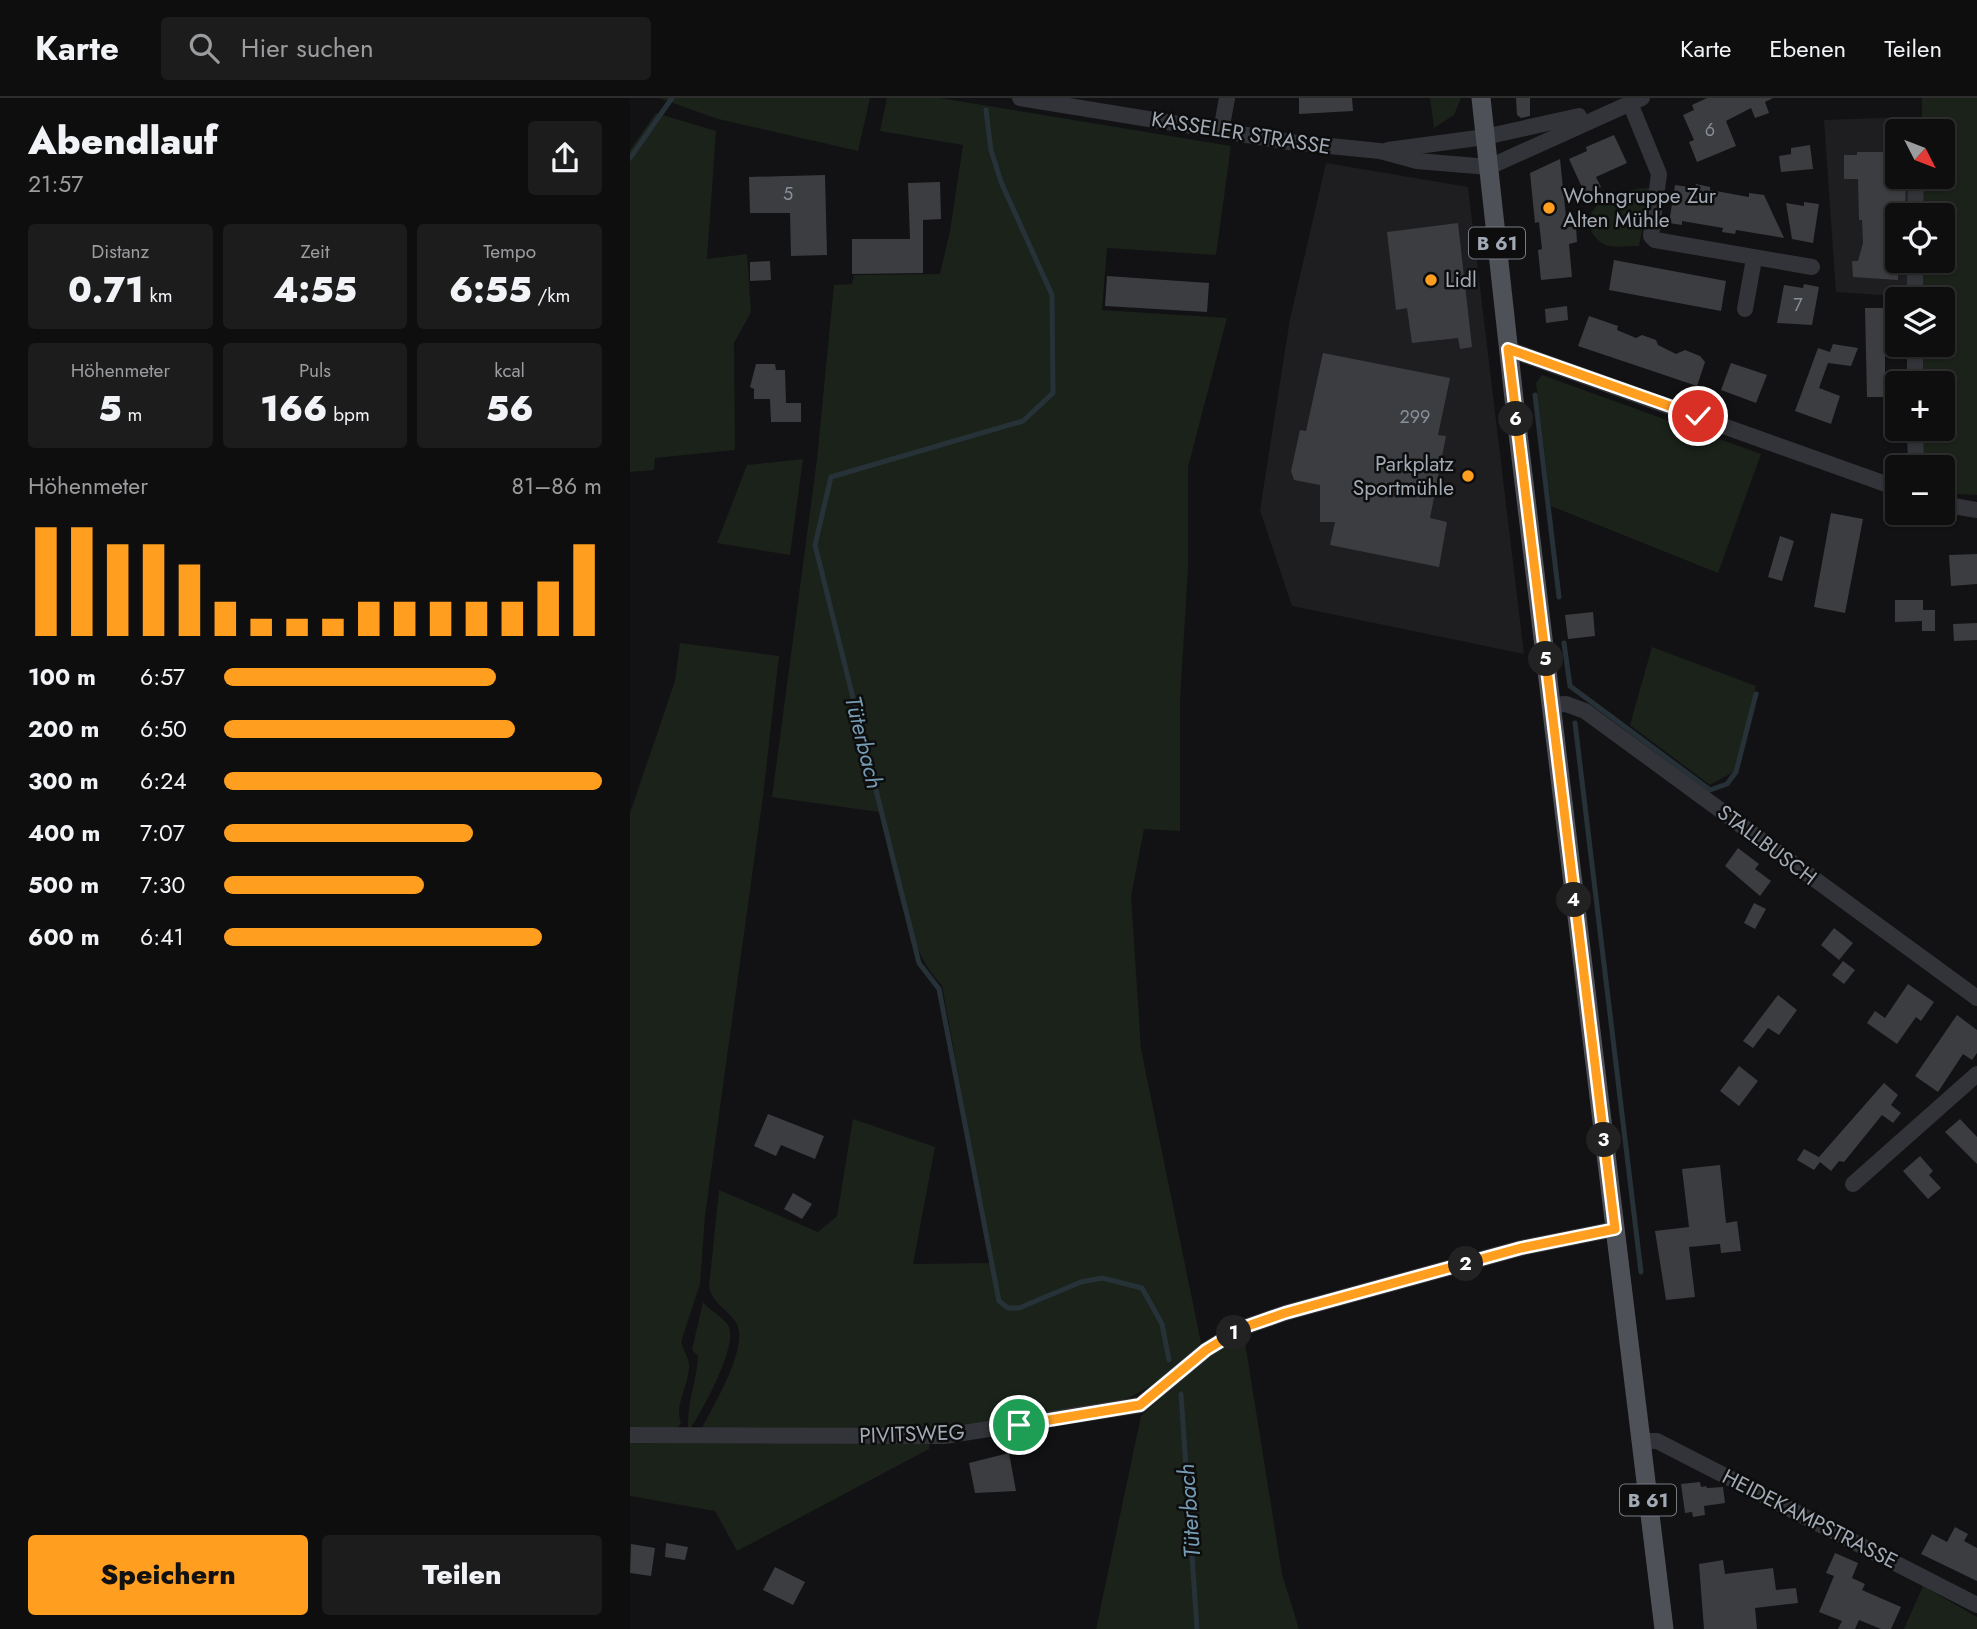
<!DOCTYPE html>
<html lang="de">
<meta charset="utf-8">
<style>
:root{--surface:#0e0e0f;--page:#1c1c1d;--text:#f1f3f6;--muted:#9b9c9e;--line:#2e2e2f;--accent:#ff9e1f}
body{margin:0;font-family:Jost,sans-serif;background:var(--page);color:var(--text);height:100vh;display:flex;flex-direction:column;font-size:26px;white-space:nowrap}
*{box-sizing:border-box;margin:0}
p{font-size:23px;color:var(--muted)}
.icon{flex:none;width:38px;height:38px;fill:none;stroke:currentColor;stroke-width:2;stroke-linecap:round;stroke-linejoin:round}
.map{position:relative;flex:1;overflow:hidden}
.drawer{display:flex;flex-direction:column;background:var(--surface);width:630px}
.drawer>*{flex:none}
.needle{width:46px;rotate:132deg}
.fabs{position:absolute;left:1255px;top:21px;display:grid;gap:14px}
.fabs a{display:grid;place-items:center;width:70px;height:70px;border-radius:7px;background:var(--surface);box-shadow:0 2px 5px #0004,0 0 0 2px var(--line);font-size:35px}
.pin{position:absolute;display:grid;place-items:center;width:60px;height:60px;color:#fff;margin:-30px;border:4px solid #fff;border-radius:50%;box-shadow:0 2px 7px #0007}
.km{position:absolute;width:35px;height:35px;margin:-18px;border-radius:50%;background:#222;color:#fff;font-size:19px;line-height:35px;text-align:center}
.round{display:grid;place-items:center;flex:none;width:74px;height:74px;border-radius:7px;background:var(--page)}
.headline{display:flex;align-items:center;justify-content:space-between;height:119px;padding:0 28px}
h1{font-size:38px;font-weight:800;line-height:52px}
.metrics{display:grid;grid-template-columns:repeat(3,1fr);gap:10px;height:119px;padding:7px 28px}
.metrics div{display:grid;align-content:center;border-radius:7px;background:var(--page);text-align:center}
.metrics b{font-size:35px;font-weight:800}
.metrics small{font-size:19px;font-weight:400}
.metrics p{font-size:19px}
.chart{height:196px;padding:14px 28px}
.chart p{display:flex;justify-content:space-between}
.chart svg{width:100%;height:126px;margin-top:7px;stroke:var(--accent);stroke-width:6}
.primary-button{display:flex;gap:14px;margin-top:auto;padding:14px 28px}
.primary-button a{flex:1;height:80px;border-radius:7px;background:var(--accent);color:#111;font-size:28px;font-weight:800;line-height:80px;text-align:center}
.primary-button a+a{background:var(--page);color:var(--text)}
ul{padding:0 28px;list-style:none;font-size:23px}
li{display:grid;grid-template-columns:112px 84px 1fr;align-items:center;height:52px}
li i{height:18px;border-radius:9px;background:var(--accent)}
header{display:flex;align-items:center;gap:42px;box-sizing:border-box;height:98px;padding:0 35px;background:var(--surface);border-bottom:2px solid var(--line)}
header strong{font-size:33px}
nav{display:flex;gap:38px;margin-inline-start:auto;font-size:24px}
.search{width:490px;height:63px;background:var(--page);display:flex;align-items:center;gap:18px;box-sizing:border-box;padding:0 24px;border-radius:7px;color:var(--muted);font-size:26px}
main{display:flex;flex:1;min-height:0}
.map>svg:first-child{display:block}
</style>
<header>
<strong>Karte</strong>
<div class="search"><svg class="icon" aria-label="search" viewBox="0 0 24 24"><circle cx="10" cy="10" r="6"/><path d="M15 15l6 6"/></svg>Hier suchen</div>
<nav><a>Karte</a><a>Ebenen</a><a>Teilen</a></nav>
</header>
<main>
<section class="drawer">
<div class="headline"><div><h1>Abendlauf</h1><p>21:57</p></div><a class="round"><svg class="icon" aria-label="share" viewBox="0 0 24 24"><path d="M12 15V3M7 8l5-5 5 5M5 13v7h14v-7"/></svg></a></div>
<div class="metrics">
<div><p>Distanz</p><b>0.71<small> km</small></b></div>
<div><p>Zeit</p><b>4:55</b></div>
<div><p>Tempo</p><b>6:55<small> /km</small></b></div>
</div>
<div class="metrics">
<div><p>Höhenmeter</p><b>5<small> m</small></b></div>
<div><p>Puls</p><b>166<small> bpm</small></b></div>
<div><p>kcal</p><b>56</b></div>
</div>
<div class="chart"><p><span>Höhenmeter</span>81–86 m</p>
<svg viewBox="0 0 160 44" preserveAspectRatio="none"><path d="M5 44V6M15 44V6M25 44V12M35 44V12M45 44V19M55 44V32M65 44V38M75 44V38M85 44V38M95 44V32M105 44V32M115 44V32M125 44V32M135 44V32M145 44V25M155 44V12"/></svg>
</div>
<ul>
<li><b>100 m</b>6:57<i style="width:72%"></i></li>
<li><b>200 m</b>6:50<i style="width:77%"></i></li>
<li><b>300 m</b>6:24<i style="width:100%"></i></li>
<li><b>400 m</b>7:07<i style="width:66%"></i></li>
<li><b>500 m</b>7:30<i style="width:53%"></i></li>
<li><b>600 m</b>6:41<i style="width:84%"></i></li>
</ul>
<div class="primary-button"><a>Speichern</a><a>Teilen</a></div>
</section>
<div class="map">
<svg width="1347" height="1531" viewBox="0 0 1347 1531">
<rect width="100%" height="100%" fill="#121214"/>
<g fill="#1e1e21">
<polygon points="1281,19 1281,33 1267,33 1267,79 1282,79 1283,117 1267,117 1267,163 1282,163 1280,199 1206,194 1194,22"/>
<polygon points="696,65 838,89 894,556 662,508 630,412 660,221"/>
</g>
<g fill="#1a221a">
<polygon points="29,0 240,0 228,53 88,21"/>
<path d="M 257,0 L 310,0 L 601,48 L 586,157 L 477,150 L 472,212 L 597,220 L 558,369 L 558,470 L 550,603 L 550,733 L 514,731 L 501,798 L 511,951 L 571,1245 C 545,1268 521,1293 487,1304 L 343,1328 L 75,1334 L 72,1330 C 83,1308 122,1245 105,1223 C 96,1210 83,1206 79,1189 L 89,1092 L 188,1134 L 207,1118 L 223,1021 L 305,1049 L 283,1166 L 362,1165 L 312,887 C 274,849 263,766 249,714 L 142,699 L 187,361 L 204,187 L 222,186 L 224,177 L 310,176 L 320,133 L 333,47 L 250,33 Z"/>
<polygon points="800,0 831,0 824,17 804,30"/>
<polygon points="1292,0 1347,0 1347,397 1313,395 1312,369 1291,369 1291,331 1312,331 1312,285 1291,285 1291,247 1312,247 1312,201 1291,201 1292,163 1312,163 1312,117 1292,117 1292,79 1312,79 1312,33 1292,33"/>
<polygon points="26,15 86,33 77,161 117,156 121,214 104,245 105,352 25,360 24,372 0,374 0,52"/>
<path d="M 1020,90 L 1009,148 C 999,148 985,150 976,147 C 970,145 963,138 961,132 C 952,101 998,90 1020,90 Z"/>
<polygon points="912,277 1131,356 1088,475 921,408 906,285"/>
<polygon points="173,361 160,457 87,445 117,367"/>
<path d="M 50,545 L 149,558 L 133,698 L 75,1118 L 70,1186 L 51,1244 C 54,1254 60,1261 59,1270 C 58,1289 44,1307 51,1325 L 47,1330 L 0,1330 L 0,715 L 45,583 Z"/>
<polygon points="1022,549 1126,588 1105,673 1080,687 1000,627"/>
<path d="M 73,1204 C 80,1213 92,1218 98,1227 C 110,1245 72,1313 61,1330 L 58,1329 C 57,1305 67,1282 68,1258 L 62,1252 Z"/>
<polygon points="614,1238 652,1476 669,1531 466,1531 511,1318 580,1257"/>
<polygon points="300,1342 299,1351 107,1453 85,1413 0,1398 0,1344"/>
<polygon points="1293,1488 1347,1519 1347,1531 1274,1531"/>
</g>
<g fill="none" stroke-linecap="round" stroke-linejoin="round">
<g stroke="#273238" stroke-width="5">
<polyline points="356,12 361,52 371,84 422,197 423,295 393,323 201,379 185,447 289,865 309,891 369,1203 378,1210 389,1210 451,1184 472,1180 512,1190 532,1226 539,1262"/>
<polyline points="0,60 42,0"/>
<polyline points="905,297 929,499"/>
<polyline points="934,545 940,588 1080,692 1097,686 1106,674 1126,596"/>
<polyline points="945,625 1011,1174"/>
<polyline points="551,1296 567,1531"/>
</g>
</g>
<g fill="#3c3d41">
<polygon points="669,0 722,0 723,13 669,16"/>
<polygon points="886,0 900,0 900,18 891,20 887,17"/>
<polygon points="1077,0 1143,0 1135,4 1139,15 1125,20 1121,10 1096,23 1106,48 1067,64 1059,44 1064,42 1053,17 1064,12 1062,7"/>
<polygon points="984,37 997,65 966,79 971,89 955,96 939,61 957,53 956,49"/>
<polygon points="1180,47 1183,71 1151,74 1149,58 1161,56 1161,50"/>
<polygon points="1227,54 1267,54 1267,79 1276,79 1275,117 1267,117 1268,182 1223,179 1222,163 1228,163 1233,145 1232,122 1229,122 1228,81 1214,81 1214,57 1227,57"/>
<polygon points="930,61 937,129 946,128 947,144 939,146 942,179 911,182 908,152 912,151 909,124 905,125 900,75"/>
<polygon points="195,77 197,157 161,158 160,115 120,115 119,79"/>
<polygon points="310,84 311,121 293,122 293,175 222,176 222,141 280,141 278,85"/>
<polygon points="1066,86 1080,89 1080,92 1119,99 1119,95 1134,97 1154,140 1106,132 1105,136 1092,134 1093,130 1052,123 1052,127 1039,125 1045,87 1065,90"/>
<polygon points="1174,104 1189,106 1183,145 1162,141 1156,105 1174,108"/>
<polygon points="828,125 842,249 830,251 828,240 782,245 777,210 766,212 757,134"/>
<polygon points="984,162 1096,183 1091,213 979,192"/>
<polygon points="140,163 141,182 120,183 120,164"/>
<polygon points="477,178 579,185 577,214 475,208"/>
<polygon points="1174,186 1189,189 1182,227 1147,225 1154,187 1173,190"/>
<polygon points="937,208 938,222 916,225 915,211"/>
<polygon points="1235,210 1267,210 1267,237 1255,236 1255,299 1237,299"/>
<polygon points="959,218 988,228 987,232 1006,240 1012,237 1026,242 1028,247 1046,256 1055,252 1070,258 1075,264 1067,288 948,248"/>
<polygon points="1203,246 1228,250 1221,268 1198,265 1189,290 1210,298 1201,326 1165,313 1188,250 1200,254"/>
<polygon points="693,255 820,280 808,337 816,338 800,420 817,424 809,469 700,447 705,424 690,424 690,387 664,382 661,373 670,332 676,333"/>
<polygon points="1101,265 1137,277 1126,305 1091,292"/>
<polygon points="126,266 145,266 146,272 155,272 156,305 171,305 171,324 141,324 140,301 124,301 124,291 120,289"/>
<polygon points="1201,415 1233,421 1215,515 1184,509"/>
<polygon points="1150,438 1164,443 1152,483 1138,479"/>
<polygon points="1347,456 1347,486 1321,488 1319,457"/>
<polygon points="1265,502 1293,502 1293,512 1305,512 1305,533 1292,533 1292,523 1265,524"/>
<polygon points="963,514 965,538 938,541 935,517"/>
<polygon points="1347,525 1347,542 1324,543 1323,526"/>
<polygon points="1108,750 1129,766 1125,771 1141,783 1130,798 1095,768"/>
<polygon points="1124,805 1136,811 1125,831 1114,825"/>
<polygon points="1204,830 1223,845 1209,862 1191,847"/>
<polygon points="1213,863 1225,872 1214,886 1202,877"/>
<polygon points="1278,886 1304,904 1291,923 1286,919 1267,946 1237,925 1245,913 1255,920"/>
<polygon points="1148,897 1167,912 1149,937 1138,930 1123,950 1113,943"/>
<polygon points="1327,917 1347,932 1347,955 1342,962 1333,956 1308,994 1285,978"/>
<polygon points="1109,968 1128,983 1109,1008 1090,993"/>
<polygon points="1254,985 1268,997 1261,1007 1271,1015 1263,1025 1252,1017 1214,1064 1209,1063 1201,1073 1190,1064 1184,1072 1167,1062 1174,1051 1189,1059"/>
<polygon points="138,1016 194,1038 185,1061 151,1047 146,1058 124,1048"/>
<polygon points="1330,1021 1347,1039 1347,1066 1315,1034"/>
<polygon points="1290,1058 1303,1073 1299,1077 1311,1090 1298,1101 1273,1073"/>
<polygon points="1090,1067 1096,1125 1107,1123 1111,1153 1091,1155 1090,1146 1059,1149 1065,1199 1036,1202 1025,1133 1059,1129 1052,1071"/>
<polygon points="163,1095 182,1106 172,1121 154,1111"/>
<polygon points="379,1355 386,1393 345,1395 339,1365"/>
<polygon points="1070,1384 1071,1389 1076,1388 1077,1390 1093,1389 1095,1405 1074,1408 1075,1417 1063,1419 1062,1414 1055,1415 1051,1386"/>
<polygon points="1325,1429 1338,1436 1334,1443 1347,1450 1347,1483 1291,1456 1302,1436 1317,1444"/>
<polygon points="36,1445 58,1449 55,1462 35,1459"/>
<polygon points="1,1446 25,1450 21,1478 0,1475"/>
<polygon points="1205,1455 1228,1465 1222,1480 1235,1486 1232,1492 1271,1509 1261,1531 1251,1531 1229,1522 1225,1531 1208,1531 1212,1523 1189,1514 1204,1478 1196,1475"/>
<polygon points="1093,1462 1095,1476 1143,1470 1146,1492 1166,1490 1168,1505 1125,1510 1127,1531 1074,1531 1069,1466"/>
<polygon points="145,1469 175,1484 163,1507 133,1492"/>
</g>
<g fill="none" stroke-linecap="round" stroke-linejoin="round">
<g stroke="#323439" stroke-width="16">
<polyline points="390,0 659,44 750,53 787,63 859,69 1012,0"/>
<polyline points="1000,5 1029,76 1021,138 1025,142 1182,169"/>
<polyline points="591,33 597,0"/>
<polyline points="758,52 855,39 949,18"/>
<polyline points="1285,117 1286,79"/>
<polyline points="1285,201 1285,163"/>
<polyline points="1115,211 1124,161"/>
<polyline points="878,251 1267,390"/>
<polyline points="1285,285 1285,247"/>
<polyline points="1285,331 1286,369"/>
<polyline points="1312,406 1347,412"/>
<polyline points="922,607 936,606 955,613 1347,900"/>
<polyline points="1223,1086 1347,976"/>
<polyline points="0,1337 314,1338 510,1307 576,1252 612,1230 655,1215 891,1150 985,1131"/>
<polyline points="1010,1343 1027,1343 1347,1507"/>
</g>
<polyline stroke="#4e5158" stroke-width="19" points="851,0 886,319 1034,1531"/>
</g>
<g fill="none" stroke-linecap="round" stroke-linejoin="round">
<defs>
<polyline id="route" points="389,1327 510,1307 576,1252 612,1230 655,1215 891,1150 985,1131 878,251 1068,318"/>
</defs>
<use href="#route" stroke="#fff" stroke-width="14"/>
<use href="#route" stroke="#ff9e1f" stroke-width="9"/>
</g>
<g fill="#ff9e1f" stroke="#0d0d0e" stroke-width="2.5">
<circle cx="919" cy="110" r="7"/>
<circle cx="801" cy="182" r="7"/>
<circle cx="838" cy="378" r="7"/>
</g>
<g text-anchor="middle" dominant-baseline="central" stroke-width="5" stroke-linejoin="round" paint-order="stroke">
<g font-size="18" fill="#888f98">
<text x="1080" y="32">6</text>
<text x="158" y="96">5</text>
<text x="1168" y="207">7</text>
<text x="785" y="319">299</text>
</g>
<g fill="#0d0d0e" stroke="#757b83" stroke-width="2">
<rect x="839" y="129.5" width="56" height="31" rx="5"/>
<rect x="990" y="1386.5" width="56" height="31" rx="5"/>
</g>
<g font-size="19" font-weight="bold" fill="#a2aab5">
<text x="867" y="145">B 61</text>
<text x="1018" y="1402">B 61</text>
</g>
<g font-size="21" fill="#a2aab5" stroke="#0d0d0e">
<text transform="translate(611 35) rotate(9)">KASSELER STRASSE</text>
<text transform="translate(1137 747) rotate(37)">STALLBUSCH</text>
<text transform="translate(282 1336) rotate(-2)">PIVITSWEG</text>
<text transform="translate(1180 1421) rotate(27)">HEIDEKAMPSTRASSE</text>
</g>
<g font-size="21" fill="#a2aab5" stroke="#0d0d0e" text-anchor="start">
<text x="933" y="98">Wohngruppe Zur<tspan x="933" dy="24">Alten Mühle</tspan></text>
<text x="815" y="182">Lidl</text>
<text x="824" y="366" text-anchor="end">Parkplatz<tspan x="824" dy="24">Sportmühle</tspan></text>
</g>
<g font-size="23" font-style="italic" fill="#769cb3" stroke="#0d0d0e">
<text transform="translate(234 644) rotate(76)">Tüterbach</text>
<text transform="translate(559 1413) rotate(-94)">Tüterbach</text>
</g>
</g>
</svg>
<div class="fabs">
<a><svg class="needle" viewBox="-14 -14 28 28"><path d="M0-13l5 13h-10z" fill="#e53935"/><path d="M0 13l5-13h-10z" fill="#9b9c9e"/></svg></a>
<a><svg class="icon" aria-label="locate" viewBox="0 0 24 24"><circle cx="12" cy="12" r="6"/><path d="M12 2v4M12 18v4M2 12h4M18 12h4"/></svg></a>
<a><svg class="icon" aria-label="layers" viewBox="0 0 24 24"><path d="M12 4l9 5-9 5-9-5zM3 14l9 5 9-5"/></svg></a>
<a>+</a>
<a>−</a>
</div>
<div class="pin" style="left:389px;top:1327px;background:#1e9e55"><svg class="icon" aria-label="arrive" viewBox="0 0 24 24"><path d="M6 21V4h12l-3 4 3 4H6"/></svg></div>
<div class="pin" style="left:1068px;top:318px;background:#d93025"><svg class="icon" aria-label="check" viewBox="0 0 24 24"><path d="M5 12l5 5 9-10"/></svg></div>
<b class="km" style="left:604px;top:1235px">1</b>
<b class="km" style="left:836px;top:1166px">2</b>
<b class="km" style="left:974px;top:1042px">3</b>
<b class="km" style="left:944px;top:802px">4</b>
<b class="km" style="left:916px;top:561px">5</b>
<b class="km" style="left:886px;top:321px">6</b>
</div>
</main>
